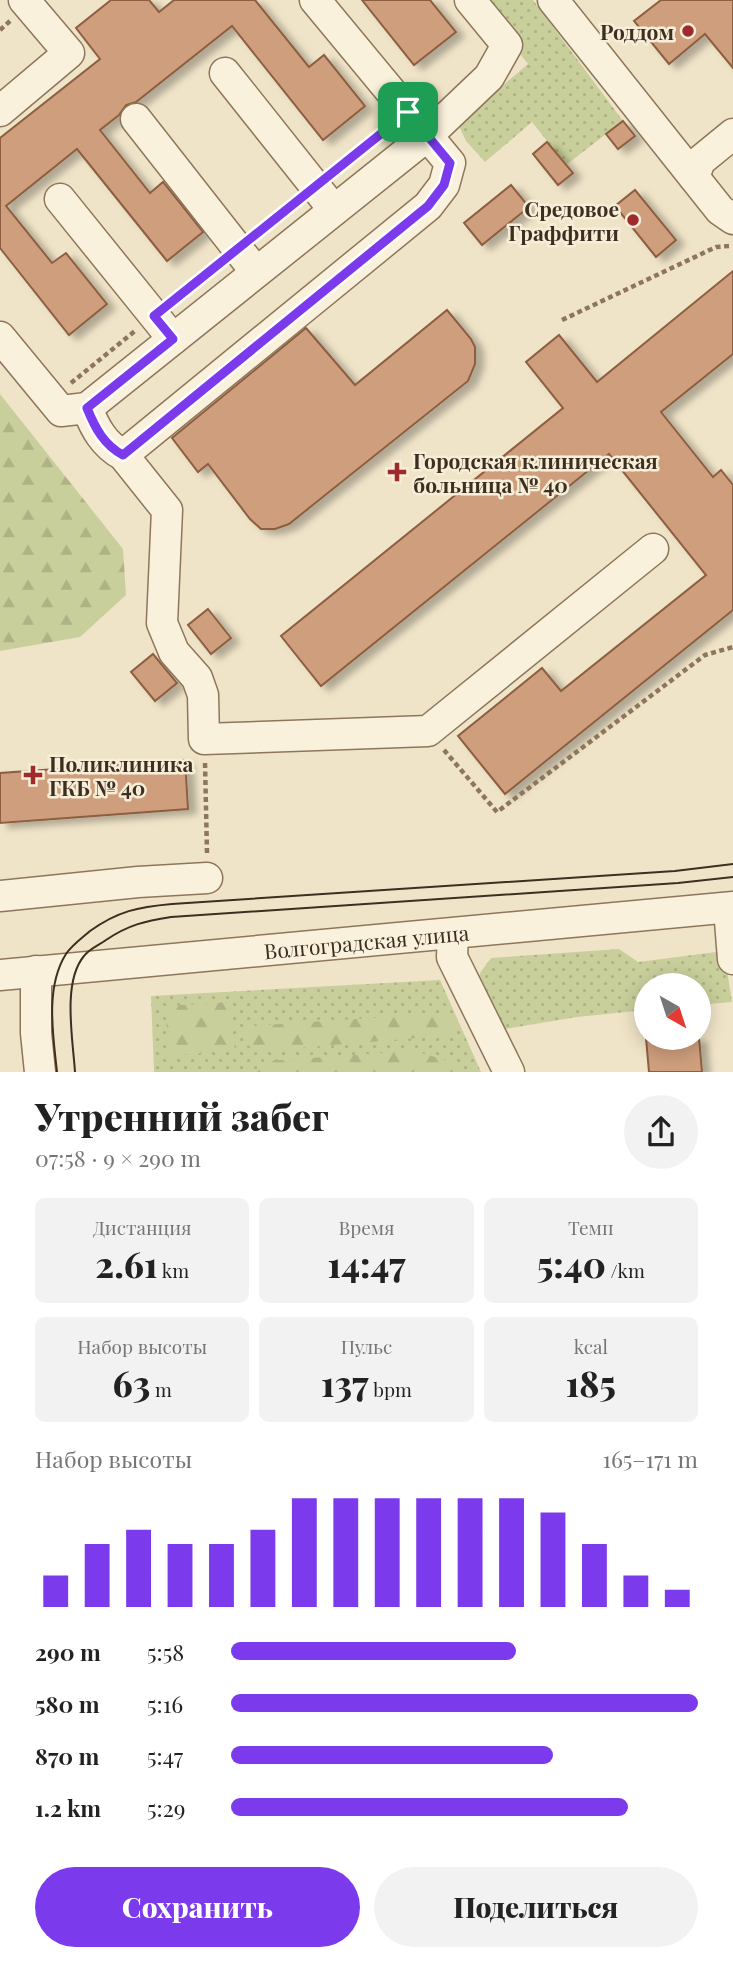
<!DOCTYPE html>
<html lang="ru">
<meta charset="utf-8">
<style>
:root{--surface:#fff;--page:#f2f2f2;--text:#222;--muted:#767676;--accent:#7c3aed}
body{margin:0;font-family:"Playfair Display",serif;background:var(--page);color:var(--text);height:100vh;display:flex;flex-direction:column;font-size:26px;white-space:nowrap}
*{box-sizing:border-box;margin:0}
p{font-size:23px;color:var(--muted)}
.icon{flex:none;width:38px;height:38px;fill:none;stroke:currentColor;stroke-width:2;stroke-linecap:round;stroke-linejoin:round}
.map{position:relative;height:1072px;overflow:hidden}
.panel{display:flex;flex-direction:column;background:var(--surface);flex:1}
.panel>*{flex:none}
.needle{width:46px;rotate:141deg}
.tools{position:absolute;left:634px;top:973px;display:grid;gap:14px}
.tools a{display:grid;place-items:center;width:77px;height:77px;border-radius:50%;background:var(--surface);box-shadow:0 4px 18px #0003;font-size:35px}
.pin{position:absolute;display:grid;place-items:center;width:60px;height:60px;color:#fff;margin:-30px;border-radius:14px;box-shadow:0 4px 10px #0006}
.round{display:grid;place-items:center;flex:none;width:74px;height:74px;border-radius:37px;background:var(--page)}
.summary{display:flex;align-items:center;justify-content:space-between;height:119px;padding:0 35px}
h1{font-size:38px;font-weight:800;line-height:52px}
.metrics{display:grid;grid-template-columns:repeat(3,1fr);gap:10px;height:119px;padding:7px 35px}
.metrics div{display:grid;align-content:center;border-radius:10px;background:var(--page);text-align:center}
.metrics b{font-size:35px;font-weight:800}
.metrics small{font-size:19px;font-weight:400}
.metrics p{font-size:19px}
.chart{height:196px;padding:14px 35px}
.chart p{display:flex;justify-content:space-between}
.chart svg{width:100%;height:126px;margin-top:7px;stroke:var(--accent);stroke-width:6}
.cta{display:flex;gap:14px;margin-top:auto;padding:14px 35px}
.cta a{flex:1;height:80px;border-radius:42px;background:var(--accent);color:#fff;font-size:28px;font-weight:800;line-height:80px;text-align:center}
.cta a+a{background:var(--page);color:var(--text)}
ul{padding:0 35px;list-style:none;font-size:23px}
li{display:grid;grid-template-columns:112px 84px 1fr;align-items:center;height:52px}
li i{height:18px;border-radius:9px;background:var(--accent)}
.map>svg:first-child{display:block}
</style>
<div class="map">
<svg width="733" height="1072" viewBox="0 0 733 1072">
<defs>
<pattern id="grass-dots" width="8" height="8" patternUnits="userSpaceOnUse" patternTransform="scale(1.75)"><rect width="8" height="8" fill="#c9cf9b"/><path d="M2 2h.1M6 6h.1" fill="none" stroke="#aeb285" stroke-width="1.8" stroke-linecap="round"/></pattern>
<pattern id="forest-firs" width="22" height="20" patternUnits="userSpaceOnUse" patternTransform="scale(1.75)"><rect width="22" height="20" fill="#c9cf9b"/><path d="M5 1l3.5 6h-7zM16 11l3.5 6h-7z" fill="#aeb285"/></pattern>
<filter id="shadow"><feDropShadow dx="8" dy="4.5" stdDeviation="3.5" flood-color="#0004"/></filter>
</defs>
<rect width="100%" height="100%" fill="#f0e4c8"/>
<g fill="url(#grass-dots)">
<polygon points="478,0 533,0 623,121 566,165 532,122 485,162 466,141 460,128 463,119 528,64"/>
<path d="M 619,949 L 638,962 L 724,951 L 732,1002 L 698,1005 L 698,985 L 646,985 L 646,1010 L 577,1017 L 505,1029 C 495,1015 477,996 479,977 C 480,971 487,964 491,958 Z"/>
<polygon points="440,980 481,1072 154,1072 151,996"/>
</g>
<g fill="url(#forest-firs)">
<polygon points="0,394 123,549 126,595 80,637 0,651"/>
<polygon points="229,1002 235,1050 169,1056 165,1006"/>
<polygon points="446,1013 457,1026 452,1035 275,1050 245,1045 246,1033 252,1026"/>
<polygon points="414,1051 460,1064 458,1072 253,1072 266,1061"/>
</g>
<g fill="#cf9f7d" stroke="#8d5f41" stroke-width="2" filter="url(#shadow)">
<polygon points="111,0 149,0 159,12 174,0 255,0 309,67 324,55 365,106 323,140 232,26 136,102 126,105 119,115 100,130 150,193 163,182 203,232 167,261 77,149 6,206 52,263 66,253 107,304 69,335 0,248 0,138 100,59 76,28"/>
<polygon points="362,0 430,0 456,32 414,65"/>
<polygon points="661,0 733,0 733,68 705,34 669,64 634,21"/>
<polygon points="623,121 635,136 618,149 606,134"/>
<polygon points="547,142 573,173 558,185 533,154"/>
<polygon points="511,185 529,207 482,245 464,223"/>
<polygon points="635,190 676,240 656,257 615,206"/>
<polygon points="733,271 733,354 661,412 713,477 721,470 733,485 733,610 505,794 458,736 542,668 561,691 706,575 609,454 321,686 281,636 563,408 526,362 559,335 597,382"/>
<polygon points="447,310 471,339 475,347 475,364 468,381 289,524 275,529 261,529 250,519 208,464 198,472 172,438 306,328 355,385"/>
<polygon points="208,609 231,638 211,654 188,625"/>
<polygon points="153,654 177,683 155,701 131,672"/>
<polygon points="185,760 188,809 0,823 0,773"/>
<polygon points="646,1038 699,1038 702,1072 649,1072"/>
</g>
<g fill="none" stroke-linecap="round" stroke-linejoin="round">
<defs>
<g id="minor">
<polyline points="553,0 720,210 733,219"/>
<polyline points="225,73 334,210"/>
<polyline points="0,111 69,53 24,0"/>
<polyline points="136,119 256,272"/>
<polyline points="694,177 700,161 733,134"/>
<polyline points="60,199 173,339"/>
<polyline points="0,337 61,411 87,408 427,136 489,77 507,45 470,0"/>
<path d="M 87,408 C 95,428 104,445 123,455 L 428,206 L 444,185 L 450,163 L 315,0"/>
<polyline points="123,455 167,510 162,623 174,652 197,678 203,695 204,739 428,731 653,549"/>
<polyline points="0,896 138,882 207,878"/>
<polyline points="729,908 733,959"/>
<polyline points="453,934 452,957 509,1072"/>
<polyline points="36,971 36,1033 40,1072"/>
<path id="s1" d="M 0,975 L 733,907"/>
</g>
</defs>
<use href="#minor" stroke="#8d765c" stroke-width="33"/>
<g stroke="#8d765c" stroke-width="4.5" stroke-dasharray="5 3.5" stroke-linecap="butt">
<polyline points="0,30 10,21"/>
<polyline points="336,170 389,127"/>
<polyline points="256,234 296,202"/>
<polyline points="175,299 220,263"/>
<polyline points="562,320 716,247 729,246"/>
<polyline points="71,383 135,331"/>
<polyline points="444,750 497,812 705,655 733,647"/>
<polyline points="205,763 207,853"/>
</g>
<use href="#minor" stroke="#faf1dc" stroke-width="30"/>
<g stroke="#3d2e20" stroke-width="2">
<path d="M 57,1072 C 53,1035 45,987 66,954 C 72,945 82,938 90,931 C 118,911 138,907 172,904 L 675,871 L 733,864"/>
<path d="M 75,1072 C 73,1040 62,982 84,956 C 89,949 99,945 106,940 C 128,925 145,921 171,917 L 678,883 L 733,877"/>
</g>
</g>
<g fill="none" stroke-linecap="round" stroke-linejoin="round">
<defs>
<path id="route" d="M 408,112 L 450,163 L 444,185 L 428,206 L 123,455 C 104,445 95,428 87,408 L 173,339 L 154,316 Z"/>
</defs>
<use href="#route" stroke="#fff" stroke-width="14"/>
<use href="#route" stroke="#7c3aed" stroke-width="9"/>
</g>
<g fill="#9e2a2b" stroke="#f7eed8" stroke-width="2.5">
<circle cx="688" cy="31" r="7"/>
<circle cx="633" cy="220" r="7"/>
<path d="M393.5 461.5h7v7h7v7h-7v7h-7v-7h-7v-7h7z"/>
<path d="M29.5 764.5h7v7h7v7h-7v7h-7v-7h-7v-7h7z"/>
</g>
<g text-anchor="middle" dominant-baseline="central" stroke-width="5" stroke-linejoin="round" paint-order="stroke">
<g font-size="21" font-weight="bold" fill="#3d2e20" stroke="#f7eed8" text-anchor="end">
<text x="674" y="31">Роддом</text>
<text x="619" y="208">Средовое<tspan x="619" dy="24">Граффити</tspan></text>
<text x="413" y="460" text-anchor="start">Городская клиническая<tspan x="413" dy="24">больница № 40</tspan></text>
<text x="49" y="763" text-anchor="start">Поликлиника<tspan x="49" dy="24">ГКБ № 40</tspan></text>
</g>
<g font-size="21" fill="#3d2e20" stroke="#f7eed8">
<text stroke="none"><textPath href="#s1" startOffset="368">Волгоградская улица</textPath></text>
</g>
</g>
</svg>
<div class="tools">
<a><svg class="needle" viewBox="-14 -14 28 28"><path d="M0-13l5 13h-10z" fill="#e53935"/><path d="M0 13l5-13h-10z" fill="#767676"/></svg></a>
</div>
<div class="pin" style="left:408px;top:112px;background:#1e9e55"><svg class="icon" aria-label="arrive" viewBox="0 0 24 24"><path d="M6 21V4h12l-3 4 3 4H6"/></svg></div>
</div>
<section class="panel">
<div class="summary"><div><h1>Утренний забег</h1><p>07:58 · 9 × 290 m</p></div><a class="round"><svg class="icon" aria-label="share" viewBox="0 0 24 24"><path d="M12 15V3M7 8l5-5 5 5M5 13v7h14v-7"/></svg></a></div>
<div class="metrics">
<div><p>Дистанция</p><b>2.61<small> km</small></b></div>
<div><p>Время</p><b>14:47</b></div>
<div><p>Темп</p><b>5:40<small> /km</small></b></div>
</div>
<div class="metrics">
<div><p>Набор высоты</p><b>63<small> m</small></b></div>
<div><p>Пульс</p><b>137<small> bpm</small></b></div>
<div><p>kcal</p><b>185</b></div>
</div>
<div class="chart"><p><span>Набор высоты</span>165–171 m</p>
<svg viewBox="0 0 160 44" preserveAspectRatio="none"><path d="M5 44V33M15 44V22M25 44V17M35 44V22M45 44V22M55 44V17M65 44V6M75 44V6M85 44V6M95 44V6M105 44V6M115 44V6M125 44V11M135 44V22M145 44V33M155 44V38"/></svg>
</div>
<ul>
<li><b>290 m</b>5:58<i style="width:61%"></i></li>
<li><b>580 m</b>5:16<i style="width:100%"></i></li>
<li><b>870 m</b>5:47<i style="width:69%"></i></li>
<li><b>1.2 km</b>5:29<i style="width:85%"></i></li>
</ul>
<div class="cta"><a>Сохранить</a><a>Поделиться</a></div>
</section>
